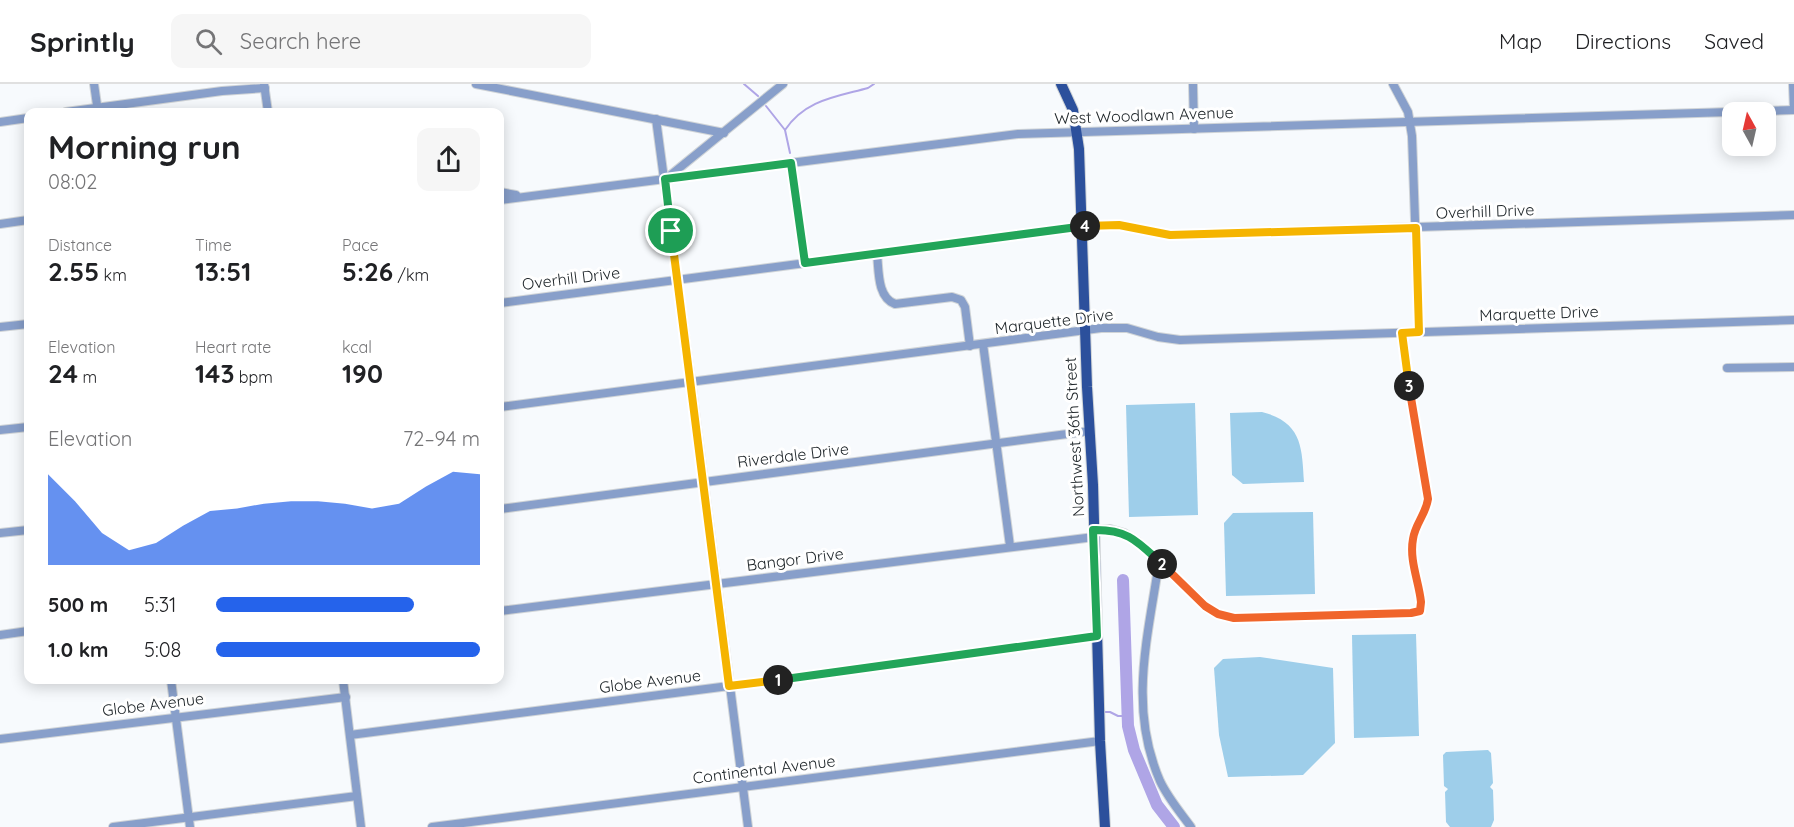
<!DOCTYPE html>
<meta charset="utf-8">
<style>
:root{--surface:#fff;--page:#f6f6f6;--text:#202124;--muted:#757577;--line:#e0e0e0;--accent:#2563eb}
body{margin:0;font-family:Quicksand,sans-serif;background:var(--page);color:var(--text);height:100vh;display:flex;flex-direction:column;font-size:22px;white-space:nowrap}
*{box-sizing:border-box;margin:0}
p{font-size:20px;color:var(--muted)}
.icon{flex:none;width:33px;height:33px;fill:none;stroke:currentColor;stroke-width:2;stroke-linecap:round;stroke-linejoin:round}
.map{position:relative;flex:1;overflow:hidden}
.side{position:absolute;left:24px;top:24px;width:480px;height:576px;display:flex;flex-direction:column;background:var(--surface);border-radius:12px;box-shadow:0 3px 15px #0003}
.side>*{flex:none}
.needle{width:39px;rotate:352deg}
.controls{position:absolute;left:1722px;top:18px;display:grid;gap:12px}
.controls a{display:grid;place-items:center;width:54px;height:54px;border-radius:12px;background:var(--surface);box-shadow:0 3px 15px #0003;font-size:30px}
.pin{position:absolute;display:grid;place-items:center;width:51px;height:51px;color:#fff;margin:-26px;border:3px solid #fff;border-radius:50%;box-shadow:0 2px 6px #0007}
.km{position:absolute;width:30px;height:30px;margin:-15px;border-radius:50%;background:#222;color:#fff;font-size:16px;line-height:30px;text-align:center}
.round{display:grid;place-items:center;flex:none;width:63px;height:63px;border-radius:12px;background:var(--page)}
.summary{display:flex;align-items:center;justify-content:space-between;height:102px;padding:0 24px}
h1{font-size:33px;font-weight:800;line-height:45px}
.stats{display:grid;grid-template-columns:repeat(3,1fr);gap:9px;height:102px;padding:6px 24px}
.stats div{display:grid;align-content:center}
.stats b{font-size:26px;font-weight:800}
.stats small{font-size:16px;font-weight:400}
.stats p{font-size:16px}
.chart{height:168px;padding:12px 24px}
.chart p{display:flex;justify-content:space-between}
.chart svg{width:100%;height:108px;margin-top:6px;fill:var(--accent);opacity:.7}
ul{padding:0 24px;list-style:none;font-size:20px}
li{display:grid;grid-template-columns:96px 72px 1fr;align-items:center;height:45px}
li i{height:15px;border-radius:8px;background:var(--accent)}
header{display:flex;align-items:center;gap:36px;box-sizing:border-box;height:84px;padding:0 30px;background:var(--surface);border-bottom:2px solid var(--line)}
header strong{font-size:28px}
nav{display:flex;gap:33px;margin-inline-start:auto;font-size:21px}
.search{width:420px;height:54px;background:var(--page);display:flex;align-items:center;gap:15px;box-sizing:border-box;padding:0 21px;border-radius:12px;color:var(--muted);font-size:22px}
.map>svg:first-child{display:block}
</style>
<header>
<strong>Sprintly</strong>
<div class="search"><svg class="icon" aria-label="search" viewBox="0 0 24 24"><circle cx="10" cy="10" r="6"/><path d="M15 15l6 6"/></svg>Search here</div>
<nav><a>Map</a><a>Directions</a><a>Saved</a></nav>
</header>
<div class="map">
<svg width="1794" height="743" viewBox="0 0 1794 743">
<rect width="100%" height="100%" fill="#f7fafd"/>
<g fill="#9eceea">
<polygon points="1195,319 1198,431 1129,433 1126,321"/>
<path d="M 1262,328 C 1302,338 1302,363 1304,398 L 1243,400 L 1232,391 L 1230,329 Z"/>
<polygon points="1313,428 1315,510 1226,512 1224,439 1233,429"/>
<polygon points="1416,550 1419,652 1354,654 1352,551"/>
<polygon points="1260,573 1333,584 1335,659 1303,691 1228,693 1219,651 1214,584 1223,575"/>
<polygon points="1488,666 1491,669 1493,699 1490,703 1493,706 1494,736 1491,743 1450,743 1446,738 1445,708 1448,705 1444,702 1443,671 1446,668"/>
</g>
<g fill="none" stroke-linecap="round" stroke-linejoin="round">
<g stroke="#afa5e6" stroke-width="2">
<polyline points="744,0 758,12"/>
<polyline points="766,22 785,46 790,69"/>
<path d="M 785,46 C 805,16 835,13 868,4 L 874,0"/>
<polyline points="1105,628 1110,628 1118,632 1128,632"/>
</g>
<polyline stroke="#afa5e6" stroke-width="12" points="1123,496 1128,642 1134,666 1157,721 1174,743"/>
<defs>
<g id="minor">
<polyline points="94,0 98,28"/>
<polyline points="264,0 268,28"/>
<polyline points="476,0 724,49"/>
<polyline points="1193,0 1194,45"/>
<polyline points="1393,0 1408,28 1412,52 1419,248"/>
<polyline points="1793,0 1794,26"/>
<polyline points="66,28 222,7 265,4"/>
<polyline points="656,35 691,297 748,743"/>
<polyline points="0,38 28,34"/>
<polyline points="791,79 805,179"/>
<polyline points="667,94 783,0"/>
<polyline points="500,108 516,111"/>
<polyline points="500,116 1018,50 1794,26"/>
<polyline points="0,140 28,136"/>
<path d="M 877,170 C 879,187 877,213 895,220 L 952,213 L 961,216 L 965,223 L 970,262"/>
<polyline points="500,219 1089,142 1119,141 1170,151 1794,131"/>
<polyline points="0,243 28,240"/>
<polyline points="983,260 1010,462"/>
<polyline points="1727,284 1794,283"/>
<polyline points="500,323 1101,244 1127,244 1158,253 1180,256 1794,236"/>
<polyline points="0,346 28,343"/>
<polyline points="500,425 1090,347"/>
<path d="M 1093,446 L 1110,445 L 1124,449 L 1138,458 L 1205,522 L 1218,530 L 1234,534 L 1411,529 L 1420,527 L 1421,518 C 1419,498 1409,476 1413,455 C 1415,440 1426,430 1428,415 L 1411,314 L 1402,249"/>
<polyline points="0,449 28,446"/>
<path d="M 1159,478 C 1148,553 1128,623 1160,697 C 1168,714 1180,728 1191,743"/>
<polyline points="500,527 1094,453"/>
<polyline points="0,551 28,547"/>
<polyline points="171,596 190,743"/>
<polyline points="343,596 361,743"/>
<polyline points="350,651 729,602 1097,552"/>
<polyline points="0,655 346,613"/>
<polyline points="113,743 357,712"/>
<polyline points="432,743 1100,657"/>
</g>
<polyline id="major" points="1061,0 1073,26 1079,65 1087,303 1093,401 1100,657 1105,743"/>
</defs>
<use href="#minor" stroke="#d0d4d7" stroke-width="10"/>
<use href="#major" stroke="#d0d4d7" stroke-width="12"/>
<use href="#minor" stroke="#889fca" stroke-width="8"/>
<use href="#major" stroke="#2c509c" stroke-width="10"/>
</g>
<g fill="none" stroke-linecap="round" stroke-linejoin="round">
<defs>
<polyline id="split-1" points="671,147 729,602 778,596"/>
<path id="split-2" d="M 778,596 L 1097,552 L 1093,446 C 1128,445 1138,458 1162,480"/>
<path id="split-3" d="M 1162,480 L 1205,522 L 1218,530 L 1234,534 L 1411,529 L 1420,527 L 1421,518 C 1419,498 1409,476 1413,455 C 1415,440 1426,430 1428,415 L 1409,302"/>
<polyline id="split-4" points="1085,142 1119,141 1170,151 1416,144 1419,248 1402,249 1409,302"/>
<polyline id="split-5" points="671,147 665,95 791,79 805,179 1085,142"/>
</defs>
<use href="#split-1" stroke="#fff" stroke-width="12"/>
<use href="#split-2" stroke="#fff" stroke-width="12"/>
<use href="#split-3" stroke="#fff" stroke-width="12"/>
<use href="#split-4" stroke="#fff" stroke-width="12"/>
<use href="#split-5" stroke="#fff" stroke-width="12"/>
<use href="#split-1" stroke="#f5b400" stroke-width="8"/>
<use href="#split-2" stroke="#22a559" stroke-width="8"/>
<use href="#split-3" stroke="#f0652b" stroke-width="8"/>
<use href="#split-4" stroke="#f5b400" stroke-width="8"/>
<use href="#split-5" stroke="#22a559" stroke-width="8"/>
</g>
<g text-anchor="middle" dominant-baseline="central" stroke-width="6" stroke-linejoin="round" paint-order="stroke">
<g font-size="16" fill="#20272b" stroke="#fff">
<text transform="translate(1144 31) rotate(-2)">West Woodlawn Avenue</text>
<text transform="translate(1485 127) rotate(-2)">Overhill Drive</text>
<text transform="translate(571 194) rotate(-7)">Overhill Drive</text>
<text transform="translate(1539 229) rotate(-2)">Marquette Drive</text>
<text transform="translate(1054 237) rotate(-7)">Marquette Drive</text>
<text transform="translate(1074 353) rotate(-93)">Northwest 36th Street</text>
<text transform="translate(793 371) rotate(-7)">Riverdale Drive</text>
<text transform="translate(795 475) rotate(-7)">Bangor Drive</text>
<text transform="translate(650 597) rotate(-7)">Globe Avenue</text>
<text transform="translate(153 620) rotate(-7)">Globe Avenue</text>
<text transform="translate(764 685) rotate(-7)">Continental Avenue</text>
</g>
</g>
</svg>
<div class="controls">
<a><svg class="needle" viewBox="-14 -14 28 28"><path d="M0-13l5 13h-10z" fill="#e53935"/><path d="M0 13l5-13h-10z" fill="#757577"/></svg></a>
</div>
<div class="pin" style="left:671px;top:147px;background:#1e9e55"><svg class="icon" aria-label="arrive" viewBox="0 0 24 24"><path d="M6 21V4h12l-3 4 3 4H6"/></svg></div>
<b class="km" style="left:778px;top:596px">1</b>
<b class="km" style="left:1162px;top:480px">2</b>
<b class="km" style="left:1409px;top:302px">3</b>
<b class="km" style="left:1085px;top:142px">4</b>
<section class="side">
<div class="summary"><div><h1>Morning run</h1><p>08:02</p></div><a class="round"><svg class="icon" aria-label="share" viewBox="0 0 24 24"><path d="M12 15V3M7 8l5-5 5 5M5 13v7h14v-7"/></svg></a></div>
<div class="stats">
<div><p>Distance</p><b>2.55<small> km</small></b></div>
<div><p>Time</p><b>13:51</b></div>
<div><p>Pace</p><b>5:26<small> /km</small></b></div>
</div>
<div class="stats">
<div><p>Elevation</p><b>24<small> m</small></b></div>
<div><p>Heart rate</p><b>143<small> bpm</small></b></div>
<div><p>kcal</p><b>190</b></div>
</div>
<div class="chart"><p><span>Elevation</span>72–94 m</p>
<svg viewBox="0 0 160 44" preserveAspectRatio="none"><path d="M0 44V7L10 18L20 31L30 38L40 35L50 28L60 22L70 21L80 19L90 18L100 18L110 19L120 21L130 19L140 12L150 6L160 7V44z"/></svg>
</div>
<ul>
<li><b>500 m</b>5:31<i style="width:75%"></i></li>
<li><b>1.0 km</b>5:08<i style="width:100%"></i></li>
</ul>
</section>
</div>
